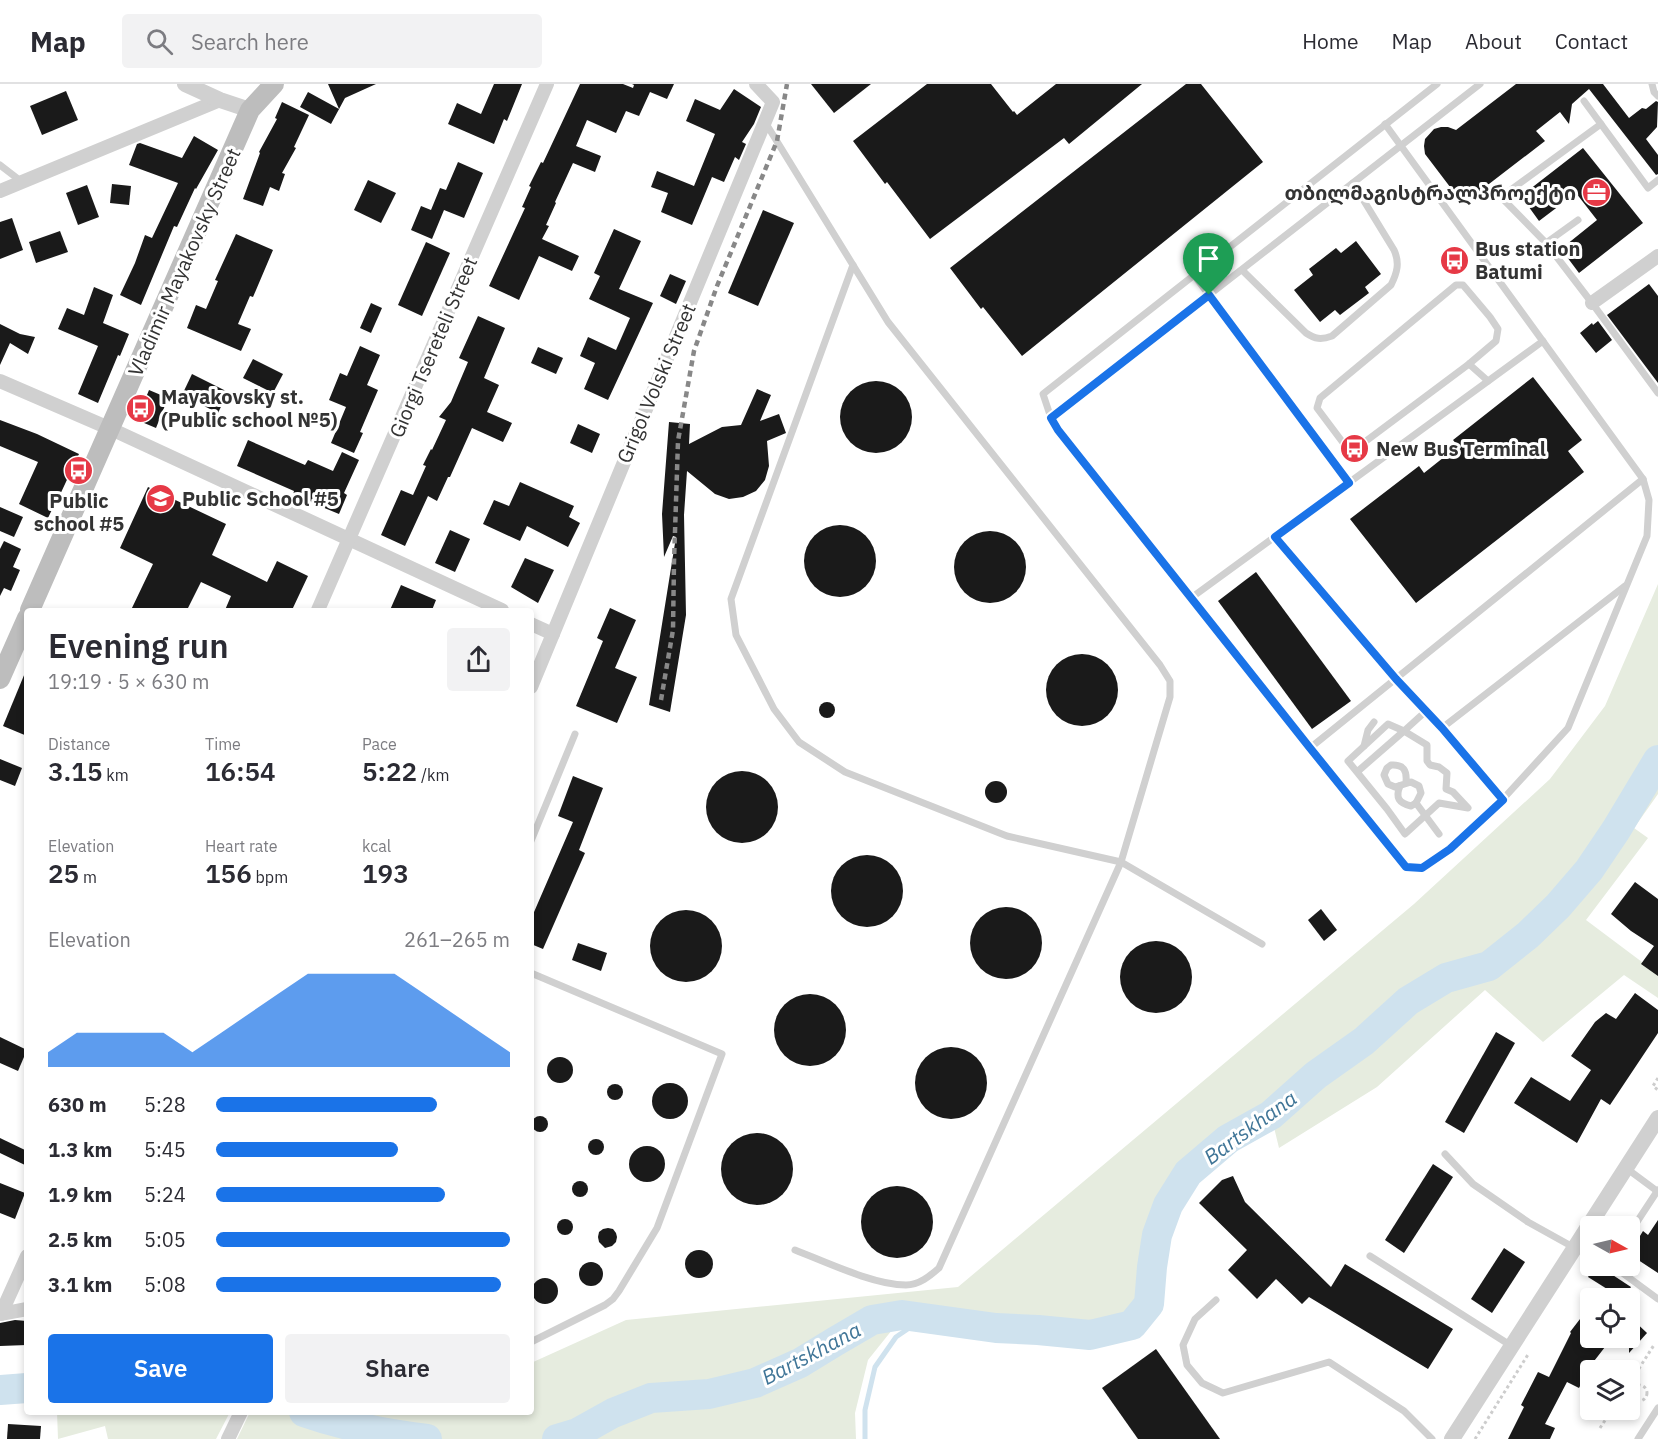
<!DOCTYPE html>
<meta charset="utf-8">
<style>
:root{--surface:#fff;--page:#f2f2f3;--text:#2b2b33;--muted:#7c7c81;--line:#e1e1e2;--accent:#1a73e8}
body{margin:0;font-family:"IBM Plex Sans","Noto Sans Georgian",sans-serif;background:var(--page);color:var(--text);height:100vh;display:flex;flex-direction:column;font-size:22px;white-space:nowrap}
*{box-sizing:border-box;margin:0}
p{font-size:20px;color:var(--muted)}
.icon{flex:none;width:33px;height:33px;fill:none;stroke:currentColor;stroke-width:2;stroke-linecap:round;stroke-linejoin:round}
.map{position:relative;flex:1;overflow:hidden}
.drawer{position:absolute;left:24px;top:524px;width:510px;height:807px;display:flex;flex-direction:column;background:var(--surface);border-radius:6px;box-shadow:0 3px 9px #0003}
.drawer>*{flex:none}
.needle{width:39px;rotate:98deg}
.controls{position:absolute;left:1580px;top:1132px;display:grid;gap:12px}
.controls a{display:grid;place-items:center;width:60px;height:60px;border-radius:6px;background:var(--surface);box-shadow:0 3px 9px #0003;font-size:30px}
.pin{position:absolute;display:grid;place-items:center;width:51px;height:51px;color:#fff;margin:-62px -26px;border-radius:50% 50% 50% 0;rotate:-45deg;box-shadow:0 0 6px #0007}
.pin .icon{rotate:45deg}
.round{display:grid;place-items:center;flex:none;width:63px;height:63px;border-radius:6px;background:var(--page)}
.head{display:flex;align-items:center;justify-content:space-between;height:102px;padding:0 24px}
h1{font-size:33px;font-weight:600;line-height:45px}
.stats{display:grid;grid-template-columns:repeat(3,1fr);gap:9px;height:102px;padding:6px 24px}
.stats div{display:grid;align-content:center}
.stats b{font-size:26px;font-weight:600}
.stats small{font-size:16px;font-weight:400}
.stats p{font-size:16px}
.chart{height:168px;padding:12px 24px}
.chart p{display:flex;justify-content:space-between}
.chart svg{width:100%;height:108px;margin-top:6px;fill:var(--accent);opacity:.7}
.action{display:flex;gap:12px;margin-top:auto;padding:12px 24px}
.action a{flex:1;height:69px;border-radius:6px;background:var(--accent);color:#fff;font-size:24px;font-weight:600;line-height:69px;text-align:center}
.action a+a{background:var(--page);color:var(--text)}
ul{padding:0 24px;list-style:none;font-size:20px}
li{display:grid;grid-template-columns:96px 72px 1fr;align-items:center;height:45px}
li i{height:15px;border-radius:8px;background:var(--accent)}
header{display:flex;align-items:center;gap:36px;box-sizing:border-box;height:84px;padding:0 30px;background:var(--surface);border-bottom:2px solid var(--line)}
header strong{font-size:28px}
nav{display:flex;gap:33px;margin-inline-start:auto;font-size:21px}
.search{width:420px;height:54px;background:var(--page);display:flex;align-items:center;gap:15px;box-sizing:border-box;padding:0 21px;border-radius:6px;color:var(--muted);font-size:22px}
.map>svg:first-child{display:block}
</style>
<header>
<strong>Map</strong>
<div class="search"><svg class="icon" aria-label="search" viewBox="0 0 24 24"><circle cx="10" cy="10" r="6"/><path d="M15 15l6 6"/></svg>Search here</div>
<nav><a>Home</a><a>Map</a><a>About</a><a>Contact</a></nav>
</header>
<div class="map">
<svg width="1658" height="1355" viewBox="0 0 1658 1355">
<rect width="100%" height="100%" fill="#fff"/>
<g fill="#e6ecdf">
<polygon points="1658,500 1658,710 1634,744 1648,754 1586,836 1658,890 1658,914 1624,891 1543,958 1485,906 1377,1003 1279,1064 1271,1031 1228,1055 1188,1089 1168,1121 1157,1151 1152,1183 1149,1220 1132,1241 1090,1251 1038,1246 996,1244 902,1231 892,1246 868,1276 855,1329 856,1355 237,1355 250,1328 531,1328 531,1279 626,1236 958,1203 1414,820 1550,695 1605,622"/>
<polygon points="57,1328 230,1328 216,1355 108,1355 105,1342 58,1355"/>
</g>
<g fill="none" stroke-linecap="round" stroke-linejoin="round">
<polyline stroke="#cfe2ee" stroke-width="5" points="865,1355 865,1326 875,1283 896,1253 918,1238 944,1238"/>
<g stroke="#cfe2ee" stroke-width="30">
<polyline points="0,1306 27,1304"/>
<path d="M 304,1328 C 344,1342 385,1350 427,1355"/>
<polyline points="557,1355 577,1349 613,1329 651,1314 709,1310 755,1299 800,1279 836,1257 872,1236 902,1231 996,1244 1038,1246 1090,1251 1132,1241 1149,1220 1152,1183 1157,1151 1168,1121 1188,1089 1228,1055 1271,1031 1316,991 1364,957 1408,917 1446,894 1489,882 1528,851 1558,822 1589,786 1616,746 1658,676"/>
</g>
</g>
<g fill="#1a1a1a">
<polygon points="328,0 376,0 345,14 331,40 300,23 308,8 339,25"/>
<polygon points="494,0 522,0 507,37 504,35 494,60 448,40 457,19 481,30"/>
<polygon points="580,0 623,0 633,4 634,1 632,0 674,0 667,15 650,8 639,32 626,27 616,49 587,36 576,62 601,72 595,88 573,79 555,118 556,119 546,141 549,142 542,155 579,172 572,187 539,172 519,216 489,202 525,124 522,123 531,103 529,102 541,78 543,79"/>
<polygon points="811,0 871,0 834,29"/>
<polygon points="927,0 991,0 1013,28 1014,27 1017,31 1056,0 1142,0 1069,60 1064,54 930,155 887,98 885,100 853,57"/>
<polygon points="1186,0 1201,0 1263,78 1022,272 983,223 981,225 950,184"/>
<polygon points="1516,0 1603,0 1629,34 1642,24 1646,25 1656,17 1658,18 1657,43 1646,55 1658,71 1658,90 1656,91 1589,5 1572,20 1569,40 1560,28 1536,47 1545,57 1463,120 1425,70 1424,62 1425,55 1434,45 1441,43 1448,43 1456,46"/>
<polygon points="734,5 761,23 754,40 742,58 746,60 739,76 735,73 724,98 712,93 692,141 661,128 668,109 651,103 657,87 694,102 715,50 686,37 695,15 720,26"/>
<polygon points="66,7 78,36 42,51 30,22"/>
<polygon points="282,18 309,31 294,63 296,64 282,89 285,90 279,107 270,103 263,122 243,115 260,69 259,68 277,35 275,34"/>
<polygon points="194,52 218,66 196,105 195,104 177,143 174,142 141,221 120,211 135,179 145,151 152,154 178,99 129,81 137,60 140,59 182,74"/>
<polygon points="1583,64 1643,139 1579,189 1561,165 1597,136 1576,109 1539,137 1521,112"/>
<polygon points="458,78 483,89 464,134 444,126 432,155 411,146 421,122 431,126 440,104 446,106"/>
<polygon points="368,96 396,109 381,139 354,126"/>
<polygon points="112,100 131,102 129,121 110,119"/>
<polygon points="87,101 99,133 78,141 66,109"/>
<polygon points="763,126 794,139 758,222 728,209"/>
<polygon points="12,134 23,166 0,175 0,138"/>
<polygon points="614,145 641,157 619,205 653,219 608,316 584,305 595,279 580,272 588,253 616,266 630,234 589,215 600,192 594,189"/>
<polygon points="60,147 68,168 36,179 29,158"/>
<polygon points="236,150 273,166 253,213 250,212 238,240 251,245 241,267 187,244 196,221 206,225 218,197 215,196"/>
<polygon points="1356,157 1381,190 1365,203 1369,209 1340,231 1335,226 1320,238 1294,206 1313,191 1309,185 1336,164 1341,169"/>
<polygon points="426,158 450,169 422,232 398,221"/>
<polygon points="670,190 686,197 676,220 660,212"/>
<polygon points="1649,200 1658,212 1658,299 1607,231"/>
<polygon points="94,203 113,211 103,239 129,250 120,272 118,271 98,319 78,310 98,262 58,245 67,224 84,231"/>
<polygon points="371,219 382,224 371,249 360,244"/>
<polygon points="478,232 505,244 484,294 499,301 487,328 512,339 503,358 472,344 450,393 448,393 437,417 428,412 405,462 381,451 401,406 413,411 426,382 423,381 431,365 432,366 446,336 439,333 451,318 468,278 459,274"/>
<polygon points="1598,237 1612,256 1596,269 1580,249 1592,239 1593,241"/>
<polygon points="0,240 20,250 35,253 28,270 10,259 0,281"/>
<polygon points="360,262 380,271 367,301 378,306 360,348 363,349 354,369 331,359 346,323 329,316 340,289 347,292"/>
<polygon points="538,263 563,274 556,290 531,279"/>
<polygon points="253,275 283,290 273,309 243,294"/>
<polygon points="192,290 228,308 218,329 182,311"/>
<polygon points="1533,293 1582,356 1568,367 1584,388 1416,519 1350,435 1419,382 1424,389 1458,362 1453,356"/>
<circle cx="876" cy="333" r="36"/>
<polygon points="757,305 771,311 760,337 779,330 786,349 767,357 769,382 765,396 756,407 743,413 729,415 715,410 687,387 684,431 686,531 670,628 649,621 676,453 673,452 664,473 662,430 669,338 690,340 689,360 722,343 741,341"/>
<polygon points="149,306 168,314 156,344 137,336"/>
<polygon points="0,336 37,350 79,370 58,415 57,415 48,434 19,420 38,378 0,362"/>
<polygon points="578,340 600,350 592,369 570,359"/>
<polygon points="248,356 305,381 308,376 333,387 342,368 359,376 344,409 347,411 339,430 293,411 294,407 237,382"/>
<polygon points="520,398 574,422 569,433 580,439 568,463 527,442 520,457 483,440 494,416 509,422"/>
<polygon points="148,403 226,440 212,471 267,498 277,477 308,492 292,526 225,526 231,512 201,498 187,526 131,526 153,480 120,464"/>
<polygon points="0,423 23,433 14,453 0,447"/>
<circle cx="840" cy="477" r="36"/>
<polygon points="450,446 470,455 455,488 435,479"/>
<circle cx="990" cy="483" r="36"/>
<polygon points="4,457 21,465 13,483 20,486 11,507 4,504 0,512 0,465"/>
<polygon points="525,474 554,486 538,519 511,503"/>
<polygon points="1256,488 1351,617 1312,645 1218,517"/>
<polygon points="401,501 436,516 432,526 390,526"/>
<polygon points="610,524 636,536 615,584 637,593 617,639 576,622 603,557 597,554"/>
<circle cx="1082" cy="606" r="36"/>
<polygon points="27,584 27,652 3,642"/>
<circle cx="827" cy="626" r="8"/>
<polygon points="0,675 22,684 15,702 0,696"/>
<circle cx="742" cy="723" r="36"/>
<polygon points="573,692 603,704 579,766 585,769 543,865 531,860 531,835 573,738 558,732"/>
<circle cx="996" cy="708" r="11"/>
<circle cx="867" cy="807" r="36"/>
<polygon points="1635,798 1658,815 1658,892 1641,880 1654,862 1631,847 1611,830"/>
<circle cx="1006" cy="859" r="36"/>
<polygon points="1321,825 1337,846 1324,857 1308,836"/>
<circle cx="686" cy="862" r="36"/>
<circle cx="1156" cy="893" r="36"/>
<polygon points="578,859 607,869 601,887 572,876"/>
<polygon points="1635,909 1658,926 1658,949 1610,1021 1601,1015 1577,1059 1514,1019 1531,993 1570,1017 1591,986 1571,972 1595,938 1606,929 1616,935"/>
<circle cx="810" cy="946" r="36"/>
<polygon points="1496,948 1515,959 1464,1049 1445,1038"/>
<polygon points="0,953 27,966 18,987 0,979"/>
<circle cx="951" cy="999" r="36"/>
<circle cx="560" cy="986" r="13"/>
<circle cx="670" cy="1017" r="18"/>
<circle cx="615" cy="1008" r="8"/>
<circle cx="540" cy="1040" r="8"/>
<circle cx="757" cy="1085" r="36"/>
<polygon points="0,1054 27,1067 27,1082 0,1069"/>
<circle cx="596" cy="1063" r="8"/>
<circle cx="647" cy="1080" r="18"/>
<polygon points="1433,1080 1453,1093 1404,1169 1385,1156"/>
<polygon points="1233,1092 1245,1118 1331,1203 1345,1180 1453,1245 1428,1285 1309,1213 1302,1220 1276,1195 1257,1215 1228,1186 1247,1166 1199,1119 1222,1096"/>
<circle cx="580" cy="1105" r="8"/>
<polygon points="0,1099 25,1109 15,1135 0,1129"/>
<circle cx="897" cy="1138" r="36"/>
<circle cx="565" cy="1143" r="8"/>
<polygon points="1658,1136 1658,1189 1629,1170 1643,1147 1648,1151"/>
<polygon points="608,1144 613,1145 616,1149 617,1153 616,1158 612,1162 605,1164 599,1158 598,1153 599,1148 603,1145"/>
<polygon points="1504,1164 1525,1178 1492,1229 1471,1215"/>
<circle cx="699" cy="1180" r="14"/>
<circle cx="591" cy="1190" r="12"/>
<polygon points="1595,1182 1599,1182 1631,1203 1623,1215 1588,1193"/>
<circle cx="545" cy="1207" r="13"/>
<polygon points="1590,1222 1590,1254 1612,1254 1591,1281 1579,1304 1567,1298 1545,1340 1555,1344 1550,1355 1508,1355 1524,1323 1521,1321 1538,1288 1549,1293 1571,1249 1570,1248"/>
<polygon points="1629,1232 1647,1249 1629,1269"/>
<polygon points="15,1236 27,1237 27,1261 0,1262 0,1239"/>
<polygon points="1156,1265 1220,1355 1138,1355 1102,1304"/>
<polygon points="8,1340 41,1342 40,1355 7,1355"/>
</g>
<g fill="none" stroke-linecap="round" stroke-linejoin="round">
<g stroke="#cdcdcd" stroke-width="3" stroke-dasharray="3 3" stroke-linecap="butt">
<polyline points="1658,994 1653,1002 1658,1006"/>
<polyline points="1629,1300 1654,1261"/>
<circle cx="1639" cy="1309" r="8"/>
<polyline points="1600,1344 1612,1326"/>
<polyline points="1475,1355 1529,1269"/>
</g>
<g stroke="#d0d0d0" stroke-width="7">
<polyline points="1437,0 1043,310 1051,334 1058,346 1310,664 1643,395"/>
<polyline points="1652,0 1654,8 1658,12"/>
<polyline points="1584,17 1648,104 1658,96"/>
<path d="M 765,38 L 888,238 L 1160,581 L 1170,597 L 1170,613 L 1121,778 L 939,1184 C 930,1192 919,1201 906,1201 C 874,1201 826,1178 795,1166"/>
<polyline points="1601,40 1501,113 1546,159 1592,219 1658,309"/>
<polyline points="0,81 22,98"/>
<polyline points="1546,159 1578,136"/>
<polyline points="853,181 731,515 736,551 774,625 799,658 845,688 1007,752 1121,778 1262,860"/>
<path d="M 1242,186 L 1306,249 C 1315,255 1321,256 1332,252 L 1391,201 C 1397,189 1400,179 1394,166 L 1353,99"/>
<polyline points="1194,191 1349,399"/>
<polygon points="1456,201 1463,201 1490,233 1498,245 1496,257 1469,280 1358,363 1352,364 1344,360 1317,324 1320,314"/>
<polyline points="1469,280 1488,297"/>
<polyline points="1051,334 1480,0"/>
<polyline points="1275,453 1396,595 1442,644 1503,715"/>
<polyline points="1191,514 1543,257"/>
<polyline points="1442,644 1625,502"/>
<polyline points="1364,662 1368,646 1374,638"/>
<polyline points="1310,664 1406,783 1422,784 1450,765 1503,715 1568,644 1647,452 1649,416 1643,395 1385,40"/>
<polyline points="1357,688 1404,647 1427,661 1427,677 1430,681 1439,683 1447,689 1446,705 1453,708 1468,724 1439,719 1405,750 1387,725 1348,677 1388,640 1404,647 1426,627"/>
<path d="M 1406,698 C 1407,687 1404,680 1391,681 L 1387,684 L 1384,691 L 1388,700 L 1395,703 L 1411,698 L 1419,702 L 1421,709 L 1416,719"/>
<path d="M 1400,702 C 1395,714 1399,719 1411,722 L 1416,719"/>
<polyline points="1416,719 1439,750"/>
<polyline points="531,757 575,650"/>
<polyline points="531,889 722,970 657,1144 619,1207 613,1215 605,1221 531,1258"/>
<polyline points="1445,1070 1473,1100 1528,1138 1573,1163"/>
<polyline points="1626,1084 1657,1107"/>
<polyline points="1629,1150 1658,1106"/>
<polyline points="1370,1172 1510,1261"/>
<polyline points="1613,1182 1658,1215"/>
<polyline points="1216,1216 1195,1235 1183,1261 1187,1281 1202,1299 1223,1309 1329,1278 1404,1327 1432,1355"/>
<polyline points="1638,1355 1658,1324"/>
</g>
<g stroke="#d0d0d0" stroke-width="14">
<polyline points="0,107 220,16"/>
<polyline points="1592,219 1658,172"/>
<polyline points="0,297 111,345 502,526"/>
<polyline points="318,526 547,0"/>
<polyline points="531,540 553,550"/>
<polyline points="531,603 773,18 756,0"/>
<polyline points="0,1230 27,1225"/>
<polyline points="1,1230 27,1172"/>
<polyline points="228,1355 241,1328"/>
</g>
<g stroke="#d0d0d0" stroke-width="16">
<polyline points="185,0 220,16 250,26"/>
<polyline points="1452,1355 1658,1034"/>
</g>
<g stroke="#bdbdbd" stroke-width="20">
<polyline points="30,526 250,26 274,0"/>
<polyline points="0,595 27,534"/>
</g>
<polyline stroke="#888" stroke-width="4.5" stroke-dasharray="6 4.5" stroke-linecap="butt" points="661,616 673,546 674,478 678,357 694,267 717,202 777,57 787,0"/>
</g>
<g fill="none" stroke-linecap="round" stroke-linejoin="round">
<defs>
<polygon id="route" points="1209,211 1349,399 1275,453 1396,595 1442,644 1503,716 1450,765 1422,784 1406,783 1310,664 1058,346 1051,334"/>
</defs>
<use href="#route" stroke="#fff" stroke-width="12"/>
<use href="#route" stroke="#1a73e8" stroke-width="8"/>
</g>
<defs>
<symbol id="office-disc" viewBox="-11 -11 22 22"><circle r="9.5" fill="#e63946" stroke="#fff"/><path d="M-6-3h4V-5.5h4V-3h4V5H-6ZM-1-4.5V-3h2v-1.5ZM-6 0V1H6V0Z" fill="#fff"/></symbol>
<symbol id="bus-disc" viewBox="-11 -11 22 22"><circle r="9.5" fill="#e63946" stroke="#fff"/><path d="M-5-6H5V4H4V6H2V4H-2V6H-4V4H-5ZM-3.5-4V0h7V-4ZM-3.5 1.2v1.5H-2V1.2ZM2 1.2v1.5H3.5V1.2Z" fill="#fff"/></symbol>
<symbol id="school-disc" viewBox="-11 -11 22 22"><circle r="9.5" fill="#e63946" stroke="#fff"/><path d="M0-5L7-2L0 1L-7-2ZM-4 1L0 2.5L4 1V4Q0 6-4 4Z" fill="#fff"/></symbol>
</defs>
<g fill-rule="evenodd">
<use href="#office-disc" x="1580" y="92" width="33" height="33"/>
<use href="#bus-disc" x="1438" y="160" width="33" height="33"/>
<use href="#bus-disc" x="124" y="308" width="33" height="33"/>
<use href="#bus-disc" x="1338" y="348" width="33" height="33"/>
<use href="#bus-disc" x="62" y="370" width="33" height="33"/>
<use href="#school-disc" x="144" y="398" width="33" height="33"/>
</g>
<g text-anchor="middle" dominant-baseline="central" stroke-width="6" stroke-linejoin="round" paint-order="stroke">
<g font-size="20" font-weight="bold" fill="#333" stroke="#fff" text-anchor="start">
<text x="1576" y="108" text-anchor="end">თბილმაგისტრალპროექტი</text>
<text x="1475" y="164">Bus station<tspan x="1475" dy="23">Batumi</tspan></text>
<text x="161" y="312">Mayakovsky st.<tspan x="161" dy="23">(Public school №5)</tspan></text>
<text x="1376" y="364">New Bus Terminal</text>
<text x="182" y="414">Public School #5</text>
<text x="79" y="416" text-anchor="middle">Public<tspan x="79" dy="23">school #5</tspan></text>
</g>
<g font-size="20" fill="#333" stroke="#fff">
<text transform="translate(184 178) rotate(-66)">Vladimir Mayakovsky Street</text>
<text transform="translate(433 263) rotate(-67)">Giorgi Tsereteli Street</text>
<text transform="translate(656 299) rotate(-67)">Grigol Volski Street</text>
</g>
<g font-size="21" font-style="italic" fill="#3f7597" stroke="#fff">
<text transform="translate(1250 1043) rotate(-36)">Bartskhana</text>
<text transform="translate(811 1269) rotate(-28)">Bartskhana</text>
</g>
</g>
</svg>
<div class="controls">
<a><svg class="needle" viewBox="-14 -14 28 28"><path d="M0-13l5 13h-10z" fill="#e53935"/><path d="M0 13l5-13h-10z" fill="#7c7c81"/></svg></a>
<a><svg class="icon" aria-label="locate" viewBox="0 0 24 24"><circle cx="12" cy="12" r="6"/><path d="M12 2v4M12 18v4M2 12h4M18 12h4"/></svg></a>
<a><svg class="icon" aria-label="layers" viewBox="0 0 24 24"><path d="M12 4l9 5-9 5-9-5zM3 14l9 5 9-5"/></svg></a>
</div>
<div class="pin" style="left:1209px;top:211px;background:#1e9e55"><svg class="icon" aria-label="arrive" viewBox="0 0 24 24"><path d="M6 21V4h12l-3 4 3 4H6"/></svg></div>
<section class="drawer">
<div class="head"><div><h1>Evening run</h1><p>19:19 · 5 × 630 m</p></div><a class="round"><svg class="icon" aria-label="share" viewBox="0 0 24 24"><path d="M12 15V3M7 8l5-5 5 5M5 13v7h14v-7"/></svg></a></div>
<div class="stats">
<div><p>Distance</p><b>3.15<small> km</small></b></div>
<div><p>Time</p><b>16:54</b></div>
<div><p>Pace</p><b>5:22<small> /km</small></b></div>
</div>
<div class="stats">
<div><p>Elevation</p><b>25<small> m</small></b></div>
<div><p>Heart rate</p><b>156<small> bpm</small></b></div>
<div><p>kcal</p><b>193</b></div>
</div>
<div class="chart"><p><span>Elevation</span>261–265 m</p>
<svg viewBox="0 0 160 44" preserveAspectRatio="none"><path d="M0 44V38L10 30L20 30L30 30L40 30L50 38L60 30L70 22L80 14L90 6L100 6L110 6L120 6L130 14L140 22L150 30L160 38V44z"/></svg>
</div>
<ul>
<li><b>630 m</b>5:28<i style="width:75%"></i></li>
<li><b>1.3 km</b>5:45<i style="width:62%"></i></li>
<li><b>1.9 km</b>5:24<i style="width:78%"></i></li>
<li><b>2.5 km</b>5:05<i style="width:100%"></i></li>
<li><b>3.1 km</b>5:08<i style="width:97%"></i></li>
</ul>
<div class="action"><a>Save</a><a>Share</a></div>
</section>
</div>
